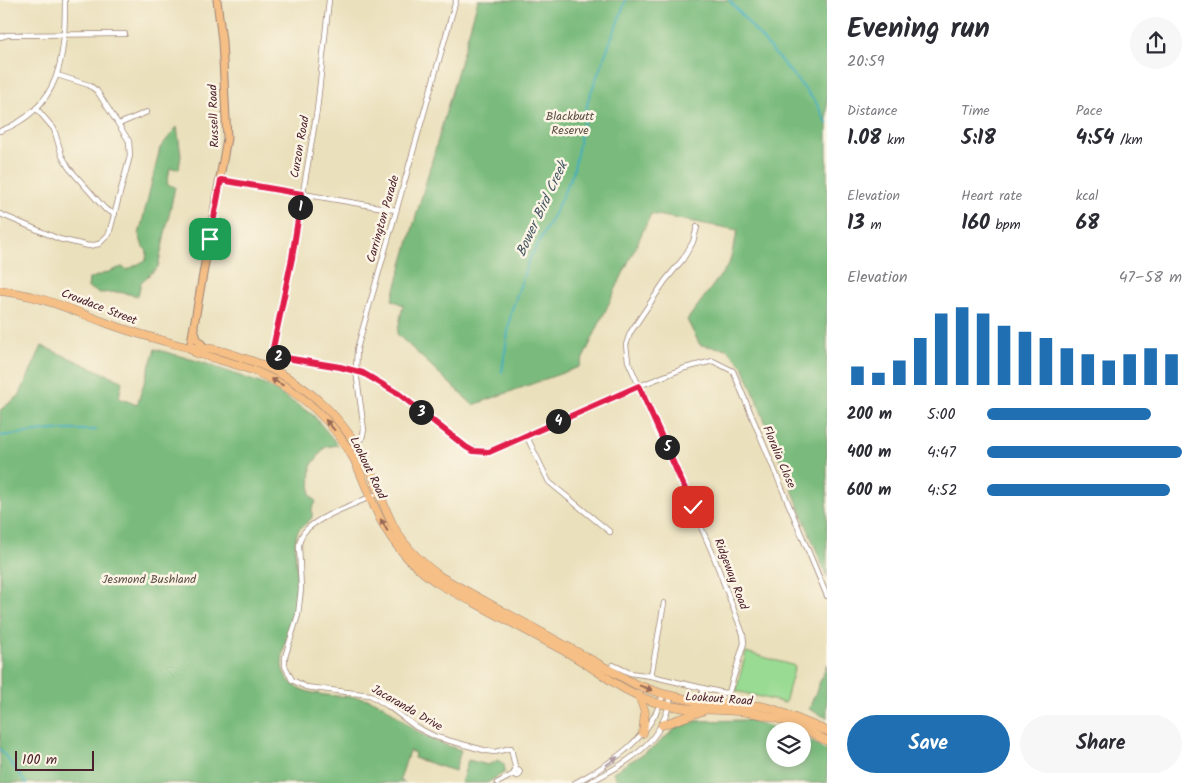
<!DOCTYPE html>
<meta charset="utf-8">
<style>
:root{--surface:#fff;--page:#f7f7f7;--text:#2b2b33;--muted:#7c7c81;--accent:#1f6fb2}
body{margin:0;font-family:Kalam,sans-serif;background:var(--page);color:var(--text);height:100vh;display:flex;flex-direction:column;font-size:19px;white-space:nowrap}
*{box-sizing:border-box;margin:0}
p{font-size:16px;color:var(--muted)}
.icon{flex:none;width:28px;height:28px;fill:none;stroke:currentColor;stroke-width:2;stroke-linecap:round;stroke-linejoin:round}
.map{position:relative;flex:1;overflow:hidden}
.sheet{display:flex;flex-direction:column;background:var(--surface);width:375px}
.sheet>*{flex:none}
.controls{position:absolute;left:766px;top:722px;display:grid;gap:10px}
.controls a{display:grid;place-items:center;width:45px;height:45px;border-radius:50%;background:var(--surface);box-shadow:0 2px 8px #0003;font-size:25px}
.scale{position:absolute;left:15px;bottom:12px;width:79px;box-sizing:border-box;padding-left:5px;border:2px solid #4a1f2b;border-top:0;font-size:14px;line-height:18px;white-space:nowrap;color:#4a1f2b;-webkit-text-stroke:4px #fcf5e5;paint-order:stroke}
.pin{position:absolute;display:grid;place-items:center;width:42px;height:42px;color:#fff;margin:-21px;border-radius:10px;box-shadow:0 2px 8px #0006}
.km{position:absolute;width:25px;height:25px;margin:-12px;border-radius:50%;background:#222;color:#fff;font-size:14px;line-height:25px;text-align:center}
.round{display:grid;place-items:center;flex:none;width:52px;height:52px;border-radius:26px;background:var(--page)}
.summary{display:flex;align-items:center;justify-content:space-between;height:85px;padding:0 20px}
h1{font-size:28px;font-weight:700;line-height:38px}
.metrics{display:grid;grid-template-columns:repeat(3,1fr);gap:8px;height:85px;padding:5px 20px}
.metrics div{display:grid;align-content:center}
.metrics b{font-size:21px;font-weight:700}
.metrics small{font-size:14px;font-weight:400}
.metrics p{font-size:14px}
.chart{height:140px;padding:10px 20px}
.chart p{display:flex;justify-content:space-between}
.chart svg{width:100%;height:90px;margin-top:5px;stroke:var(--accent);stroke-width:6}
.button{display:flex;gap:10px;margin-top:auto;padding:10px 20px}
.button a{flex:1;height:58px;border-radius:30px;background:var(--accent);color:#fff;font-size:20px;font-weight:700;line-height:58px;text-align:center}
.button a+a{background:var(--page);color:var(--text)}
ul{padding:0 20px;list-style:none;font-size:16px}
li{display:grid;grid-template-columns:80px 60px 1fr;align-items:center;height:38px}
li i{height:12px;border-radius:6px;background:var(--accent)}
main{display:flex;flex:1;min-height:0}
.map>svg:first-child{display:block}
</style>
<main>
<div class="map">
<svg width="827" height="783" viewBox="0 0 827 783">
<rect width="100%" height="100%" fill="#fcf5e5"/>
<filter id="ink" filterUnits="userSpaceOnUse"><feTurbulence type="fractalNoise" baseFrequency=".02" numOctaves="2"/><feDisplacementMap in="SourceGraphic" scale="10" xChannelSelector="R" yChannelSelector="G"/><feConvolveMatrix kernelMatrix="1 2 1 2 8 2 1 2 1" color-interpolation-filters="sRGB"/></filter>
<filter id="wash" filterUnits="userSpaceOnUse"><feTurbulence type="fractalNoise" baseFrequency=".0096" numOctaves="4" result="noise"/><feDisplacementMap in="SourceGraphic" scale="20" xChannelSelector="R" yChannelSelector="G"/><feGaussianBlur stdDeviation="1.12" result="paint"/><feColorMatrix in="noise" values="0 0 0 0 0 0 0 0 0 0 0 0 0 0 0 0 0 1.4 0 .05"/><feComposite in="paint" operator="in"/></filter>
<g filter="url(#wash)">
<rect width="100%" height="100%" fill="#eae0bc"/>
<polygon fill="#99db93" stroke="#727d5f" points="746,652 795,666 785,703 736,691"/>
<g fill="#7abb7d" stroke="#626d54">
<polygon points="478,0 827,0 827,577 743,366 727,349 700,345 687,320 729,264 738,230 651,214 579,367 473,405 397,334 403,305 392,300"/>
<polygon points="177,127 181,155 179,169 170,168 167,184 175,187 158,267 141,282 138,296 119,292 100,293 88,288 89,279 122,267 127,270 146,260 147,251 143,247 139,235 160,148"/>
<path d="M 42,346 L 122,381 L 119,398 L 137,405 L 155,349 L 201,362 L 268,386 L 313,415 L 338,445 L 325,447 L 311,466 L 310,494 L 316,502 L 312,509 L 312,518 C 308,522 301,527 298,531 C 291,545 299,576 298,592 C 296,612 278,655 283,670 C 294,702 342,693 368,699 C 386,703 401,721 415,730 C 429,740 445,745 461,750 L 455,771 L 414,758 L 415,753 L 409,751 L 400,780 L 406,783 L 0,783 L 0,410 L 19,396 Z"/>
<polygon points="827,664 827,718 809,709"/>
<polygon points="749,720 785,731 775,731 775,759 802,759 803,736 827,751 827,783 619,783 613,772 653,748 676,728 696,721"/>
<polygon points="468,760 488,765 498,760 504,764 505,772 487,783 461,783"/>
</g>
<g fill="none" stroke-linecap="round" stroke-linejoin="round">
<g stroke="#3faebc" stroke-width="2">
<polyline points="729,0 815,101 827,123"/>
<polyline points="502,372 511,312 529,260 555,212 573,173 588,100 626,0"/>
<polyline points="0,436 53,430 96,430"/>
<polyline points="0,749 26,783"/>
</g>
</g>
</g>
<g filter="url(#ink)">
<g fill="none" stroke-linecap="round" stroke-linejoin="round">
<defs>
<g id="street">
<path d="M 329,0 L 317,110 L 292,257 L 273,348 L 274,356 C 301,361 339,363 364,374 C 389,384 410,403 430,419 C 448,433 465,453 489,451 L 639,386 L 685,368 L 713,361 L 733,371 L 827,596"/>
<polyline points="0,37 7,35 125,34"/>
<polyline points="36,108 54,129 62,156 69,168 105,209 115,214"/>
<polyline points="119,124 147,112"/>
<path d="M 0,131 C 61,108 65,57 65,0"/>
<polyline points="221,180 396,210"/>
<polyline points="0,214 59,239 89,246 99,244 109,234 130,156 129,141 97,91 89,85 57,75"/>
<polyline points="526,435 549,482 610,532"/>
<polyline points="356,443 362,438 364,430 356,371 357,349 456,0"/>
<path d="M 379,493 C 359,503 320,515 305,531 C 301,535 300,540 299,545 L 301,589 L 298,615 L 285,657 L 285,666 L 292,680 L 306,687 L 370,695 L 388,706 L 416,727 L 436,737 L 487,751 L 495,752 L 511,748 L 516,771"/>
<polyline points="613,665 630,673 651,676 724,693 729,692 744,643 743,634 712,552 628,361 626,345 630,333 665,281 683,259 693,242 697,227"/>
<polyline points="651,676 664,603"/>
<polyline points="695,701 702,694 703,688"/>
<circle cx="517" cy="773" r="3"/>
<polyline points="497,783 514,774"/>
<path d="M 575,783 C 612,763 652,737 663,694"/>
<path d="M 588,783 C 628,763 663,743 671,696"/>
</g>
<g id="primary">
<polyline points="194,328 197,339 205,348"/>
<polyline points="190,348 227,138 222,41 217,0"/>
</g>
<g id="highway">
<path d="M 0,291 C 37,294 69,309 104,322 C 132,333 161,340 190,348 C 209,345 231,354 249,360 C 305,379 346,419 371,472 C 378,488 383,505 391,521 C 402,545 420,562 441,577 L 635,684 L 663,694 L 695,701 L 760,706 L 773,709 L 827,731"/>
<path d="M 190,348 L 196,353 C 217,359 239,364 259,373 C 300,391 334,421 355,461 C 362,476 368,492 375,508 C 388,538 408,563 436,582 C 449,590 463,597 477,604 C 508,621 539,637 570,654 C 600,671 620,691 654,702 C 688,712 714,708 747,712 C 776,715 802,727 827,741"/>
<polyline points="639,696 645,712 643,733"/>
<polyline points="662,725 702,711"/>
</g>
</defs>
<use href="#street" stroke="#9a8074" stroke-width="6"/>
<use href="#primary" stroke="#9a8074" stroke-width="9"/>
<use href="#highway" stroke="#9a8074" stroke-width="9"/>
<use href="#street" stroke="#fff" stroke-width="4.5"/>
<use href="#primary" stroke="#f5bf86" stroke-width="7"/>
<use href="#highway" stroke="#f5bf86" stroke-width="8"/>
</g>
<defs><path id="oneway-solid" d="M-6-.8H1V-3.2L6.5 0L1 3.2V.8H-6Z" transform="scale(1.25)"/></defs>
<g fill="#976754">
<use href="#oneway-solid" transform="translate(277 382) rotate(-152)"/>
<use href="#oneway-solid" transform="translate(330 425) rotate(-131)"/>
<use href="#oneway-solid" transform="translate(384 525) rotate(-120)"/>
<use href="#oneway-solid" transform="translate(646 688) rotate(20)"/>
</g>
<use fill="#ae9aa0" href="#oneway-solid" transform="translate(612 761) rotate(-36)"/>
</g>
<g fill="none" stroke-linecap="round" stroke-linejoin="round" filter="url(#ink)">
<defs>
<polyline id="route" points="210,239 221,180 302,194 292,258 273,348 274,356 340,367 363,373 399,394 466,447 473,451 489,452 639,386 693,507"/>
</defs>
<use href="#route" stroke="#fff" stroke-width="10"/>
<use href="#route" stroke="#e11d48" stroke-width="6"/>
</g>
<g text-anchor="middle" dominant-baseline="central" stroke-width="5" stroke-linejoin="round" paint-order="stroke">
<g font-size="12" fill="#4a1f2b" stroke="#fcf5e5">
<text transform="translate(214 116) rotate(-92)">Russell Road</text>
<text transform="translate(300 147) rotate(-80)">Curzon Road</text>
<text transform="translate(383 219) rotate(-74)">Carrington Parade</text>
<text transform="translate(99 307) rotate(21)">Croudace Street</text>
<text transform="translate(779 457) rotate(67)">Floralia Close</text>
<text transform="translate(368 468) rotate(64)">Lookout Road</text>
<text transform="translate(731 574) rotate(69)">Ridgeway Road</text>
<text transform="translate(719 699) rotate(4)">Lookout Road</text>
<text transform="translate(407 708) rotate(30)">Jacaranda Drive</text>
</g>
<g font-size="12" fill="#5e4e45" stroke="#fcf5e5">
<text x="570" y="116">Blackbutt<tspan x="570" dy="14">Reserve</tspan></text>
<text x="149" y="579">Jesmond Bushland</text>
</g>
<g font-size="14" font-style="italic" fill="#465865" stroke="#fcf5e5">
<text transform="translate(542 209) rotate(-65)">Bower Bird Creek</text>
</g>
</g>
</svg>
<div class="controls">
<a><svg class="icon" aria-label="layers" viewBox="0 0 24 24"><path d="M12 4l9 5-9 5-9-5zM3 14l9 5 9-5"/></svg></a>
</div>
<div class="scale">100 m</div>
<div class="pin" style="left:210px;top:239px;background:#1e9e55"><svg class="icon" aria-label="arrive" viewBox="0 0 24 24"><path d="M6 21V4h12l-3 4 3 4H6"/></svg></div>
<div class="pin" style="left:693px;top:507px;background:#d93025"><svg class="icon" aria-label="check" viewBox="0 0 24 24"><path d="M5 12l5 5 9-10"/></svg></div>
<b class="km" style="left:300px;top:207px">1</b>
<b class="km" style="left:278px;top:357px">2</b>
<b class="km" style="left:421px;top:412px">3</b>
<b class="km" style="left:558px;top:421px">4</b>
<b class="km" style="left:667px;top:447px">5</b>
</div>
<section class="sheet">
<div class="summary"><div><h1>Evening run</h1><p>20:59</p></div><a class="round"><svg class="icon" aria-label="share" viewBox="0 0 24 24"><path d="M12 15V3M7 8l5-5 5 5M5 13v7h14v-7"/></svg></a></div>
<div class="metrics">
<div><p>Distance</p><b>1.08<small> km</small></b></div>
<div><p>Time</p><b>5:18</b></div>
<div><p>Pace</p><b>4:54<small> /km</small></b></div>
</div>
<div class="metrics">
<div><p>Elevation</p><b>13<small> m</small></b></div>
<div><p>Heart rate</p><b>160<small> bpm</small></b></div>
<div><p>kcal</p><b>68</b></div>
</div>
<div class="chart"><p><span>Elevation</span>47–58 m</p>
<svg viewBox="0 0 160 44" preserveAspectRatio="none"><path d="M5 44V35M15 44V38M25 44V32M35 44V21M45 44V9M55 44V6M65 44V9M75 44V15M85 44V18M95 44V21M105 44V26M115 44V29M125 44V32M135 44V29M145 44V26M155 44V29"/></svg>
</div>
<ul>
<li><b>200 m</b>5:00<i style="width:84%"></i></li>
<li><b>400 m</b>4:47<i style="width:100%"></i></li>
<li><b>600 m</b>4:52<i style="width:94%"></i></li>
</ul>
<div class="button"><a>Save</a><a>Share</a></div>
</section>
</main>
